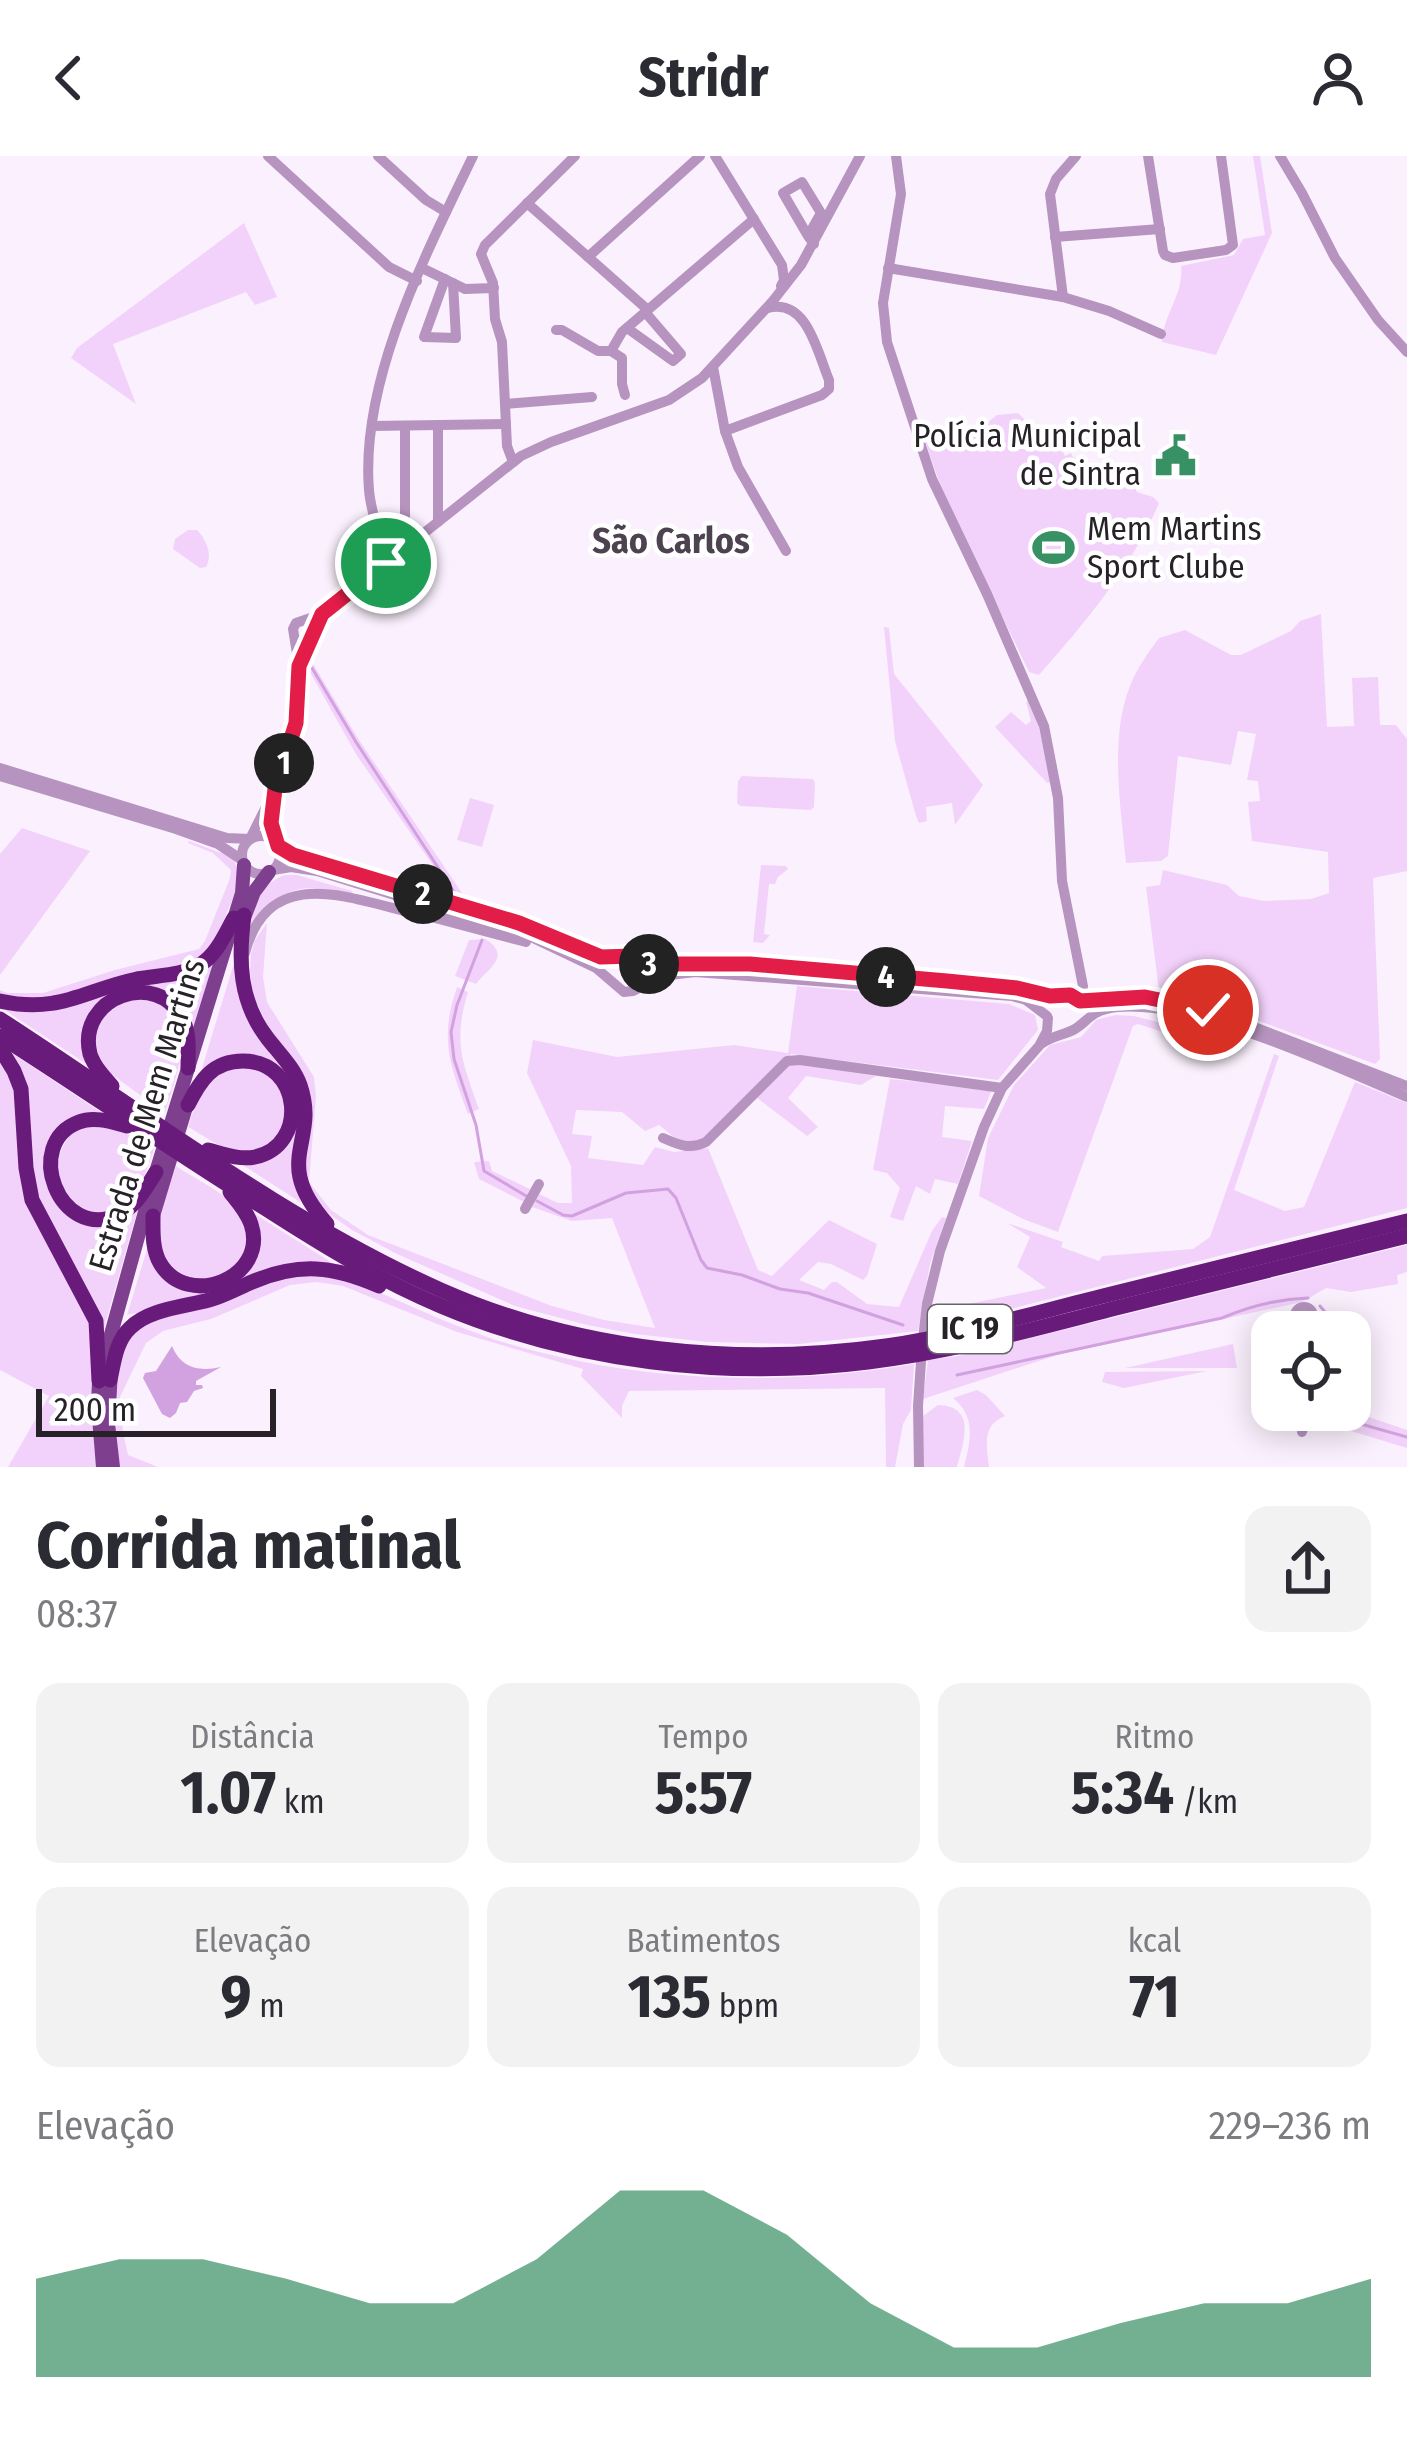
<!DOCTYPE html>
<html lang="pt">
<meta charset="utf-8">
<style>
:root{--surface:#fff;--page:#f2f2f3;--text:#2b2b33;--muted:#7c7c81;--accent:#389065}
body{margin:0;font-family:"Fira Sans Condensed",sans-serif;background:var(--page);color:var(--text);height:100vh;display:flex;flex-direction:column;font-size:45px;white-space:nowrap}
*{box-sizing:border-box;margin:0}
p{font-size:39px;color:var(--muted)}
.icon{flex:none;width:66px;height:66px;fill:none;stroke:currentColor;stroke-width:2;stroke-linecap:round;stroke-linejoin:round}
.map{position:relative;height:1311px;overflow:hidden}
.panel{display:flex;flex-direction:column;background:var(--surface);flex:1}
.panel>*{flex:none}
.controls{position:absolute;left:1251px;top:1155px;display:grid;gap:24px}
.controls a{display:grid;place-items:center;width:120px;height:120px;border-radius:24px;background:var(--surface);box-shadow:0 6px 30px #0003;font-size:60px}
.scale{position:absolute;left:36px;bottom:30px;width:240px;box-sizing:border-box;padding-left:12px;border:6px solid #262228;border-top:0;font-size:33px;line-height:42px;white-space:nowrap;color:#262228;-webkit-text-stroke:9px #fff;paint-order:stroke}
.pin{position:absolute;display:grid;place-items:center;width:102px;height:102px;color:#fff;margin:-51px;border:6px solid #fff;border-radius:50%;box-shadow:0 3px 12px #0007}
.km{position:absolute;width:60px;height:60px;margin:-30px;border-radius:50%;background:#222;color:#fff;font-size:33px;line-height:60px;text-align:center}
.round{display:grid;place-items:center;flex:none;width:126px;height:126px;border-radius:24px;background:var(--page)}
.headline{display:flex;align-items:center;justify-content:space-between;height:204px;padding:0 36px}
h1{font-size:66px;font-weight:700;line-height:90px}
.stats{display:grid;grid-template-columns:repeat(3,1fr);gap:18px;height:204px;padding:12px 36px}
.stats div{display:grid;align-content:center;border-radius:24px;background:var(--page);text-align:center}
.stats b{font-size:60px;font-weight:700}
.stats small{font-size:33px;font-weight:400}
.stats p{font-size:33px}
.chart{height:336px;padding:24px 36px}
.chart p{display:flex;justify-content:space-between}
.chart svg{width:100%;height:216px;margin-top:12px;fill:var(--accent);opacity:.7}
header{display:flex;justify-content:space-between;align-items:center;height:156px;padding:0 36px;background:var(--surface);font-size:54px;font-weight:700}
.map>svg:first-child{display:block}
</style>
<header><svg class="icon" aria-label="back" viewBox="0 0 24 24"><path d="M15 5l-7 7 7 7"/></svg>Stridr<svg class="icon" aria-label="person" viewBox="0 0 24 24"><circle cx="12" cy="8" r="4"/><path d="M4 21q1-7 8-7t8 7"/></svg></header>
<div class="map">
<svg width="1407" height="1311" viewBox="0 0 1407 1311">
<rect width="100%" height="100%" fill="#fbf1fe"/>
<g fill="#f2d2fa">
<path d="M 1253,0 L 1260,0 L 1272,77 L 1216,199 L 1162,186 C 1163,159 1184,138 1181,110 L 1234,99 L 1243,83 L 1265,79 Z"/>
<polygon points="244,67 277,141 255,149 246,136 113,188 136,248 71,202 77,192"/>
<path d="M 1018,257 L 1054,292 L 1060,290 L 1065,300 L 1071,297 L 1073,301 L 1130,322 L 1137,336 L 1153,341 L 1159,347 C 1132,411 1085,467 1039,519 L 1029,516 L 944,340 L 924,282 L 976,276 L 997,259 Z"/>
<path d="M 188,374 L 197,374 C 206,383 213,399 206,411 L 200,412 L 173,393 L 175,383 Z"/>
<path d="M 1321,458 L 1327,571 L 1354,570 L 1352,522 L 1378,521 L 1380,569 L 1396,569 L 1407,583 L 1407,715 L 1373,722 L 1380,903 L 1375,908 L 1235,856 L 1159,835 L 1146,731 L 1160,729 L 1163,714 L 1227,729 L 1239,740 L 1264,745 L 1311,743 L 1329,737 L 1328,696 L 1252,685 L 1248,646 L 1260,645 L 1258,625 L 1247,624 L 1256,578 L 1238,575 L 1231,609 L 1178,600 L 1168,700 L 1161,705 L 1126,707 C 1121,653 1109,582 1130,530 C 1137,512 1148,497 1159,482 L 1185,474 L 1231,499 L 1241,499 L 1291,475 L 1300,465 Z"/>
<polygon points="884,471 889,472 894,518 983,629 955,669 952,647 926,651 927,665 919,667 916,660 895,585"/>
<polygon points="313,508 359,584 466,743 454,740 356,598 310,516"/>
<polygon points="1029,544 1039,572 1051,626 1047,627 995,571 1011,556 1026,569 1031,565 1026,546"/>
<polygon points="742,620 813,623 815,627 814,651 811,654 740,650 737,647 738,625"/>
<polygon points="470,642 494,649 482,691 457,684"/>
<polygon points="22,672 90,695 0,819 0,698"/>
<polygon points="189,685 221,697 223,694 233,702 239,716 235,737 213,790 191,807 49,844 0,839 0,834 7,837 43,837 115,814 199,793 205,785 230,722 231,714 213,697 188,687"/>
<polygon points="761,709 786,710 788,713 778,721 775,728 769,728 764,778 770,779 763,787 753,786"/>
<path d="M 285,719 L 297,719 L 352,735 L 352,740 C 296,724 287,732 249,770 C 257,746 260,728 285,719 Z"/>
<polygon points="267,767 263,821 267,846 314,921 316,940 309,1026 331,1054 368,1079 552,1150 604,1164 655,1172 612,1062 572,1065 532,1051 539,1038 558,1047 572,1047 571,1010 527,917 533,884 617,901 734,889 788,897 797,830 1009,848 1035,859 1038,874 998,924 790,898 797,908 876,920 861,929 806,920 788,942 818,971 807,980 757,942 703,985 692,989 675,982 659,969 645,975 622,956 576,954 572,978 592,980 588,1002 643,1009 655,991 674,996 708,992 758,1114 772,1120 829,1064 877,1088 867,1120 863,1124 831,1108 818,1106 799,1124 824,1134 832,1126 837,1126 867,1148 899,1151 932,1075 942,1061 946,1062 930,1108 918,1175 799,1188 707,1186 635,1178 587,1169 515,1150 397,1098 352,1074 321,1052 304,1022 311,959 253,840 250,815 251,798 255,784"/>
<path d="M 485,783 C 513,800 487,813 476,828 L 455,820 L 469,784 Z"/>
<polygon points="214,805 195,875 168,839 100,845 88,909 0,851"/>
<polygon points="234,807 240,840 293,923 299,960 291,1006 301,1042 300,1046 238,1006 289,981 285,920 225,901 202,912"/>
<path d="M 457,831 L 468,836 C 453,886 462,905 479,953 L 468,958 C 450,908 439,884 457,831 Z"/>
<path d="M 138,840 C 203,858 180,907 165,957 L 107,915 C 79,879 101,852 138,840 Z"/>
<polygon points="1115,859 1134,860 1173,870 1178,873 1178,881 1138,868 1133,870 1058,1076 1023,1063 979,1040 988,982 1014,929 1050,889 1081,881 1096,864"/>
<path d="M 12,897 L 102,957 L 84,959 L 45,1010 C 49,1048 61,1054 94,1067 L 139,1049 L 102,1179 L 40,1052 Z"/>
<polygon points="1274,898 1279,900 1234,1034 1285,1055 1304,1051 1355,926 1407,947 1407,1052 932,1173 934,1155 1046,1132 1017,1111 1030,1081 1007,1067 1063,1086 1061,1091 1099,1105 1102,1100 1193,1093 1210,1081"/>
<path d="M 0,902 L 14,929 L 21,1017 L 87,1156 C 100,1207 88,1260 97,1311 L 8,1311 L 49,1240 L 0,1214 Z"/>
<path d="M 227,911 L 264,913 C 270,920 279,927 282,935 C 295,964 273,997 241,995 C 223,995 203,979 188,971 L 199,937 Z"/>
<polygon points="890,923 992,933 984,953 945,950 942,981 972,985 958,1028 935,1023 930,1038 916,1030 903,1065 890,1061 900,1032 887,1017 873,1014"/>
<path d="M 93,969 L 118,973 L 154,993 C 146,1019 128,1069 90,1056 C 81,1053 73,1046 64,1040 C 56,1009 54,1003 72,975 Z"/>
<polygon points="489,1005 492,1015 530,1033 524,1046 479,1023 474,1006"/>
<path d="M 176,1010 C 194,1022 215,1032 231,1046 C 241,1056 244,1066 246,1079 C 255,1129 173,1140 160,1091 C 153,1067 169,1034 176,1010 Z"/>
<polygon points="255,1058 337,1110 127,1159 148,1090 165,1119 234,1126"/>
<polygon points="1407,1089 1407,1116 1397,1119 1398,1128 1351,1136 1326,1132 1302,1146 1057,1199 923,1243 928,1204 958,1200"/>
<path d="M 302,1116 C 316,1118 333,1118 348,1123 C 362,1127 376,1135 390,1141 C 424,1156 458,1171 493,1183 C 628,1226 775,1232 914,1208 L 911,1254 L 903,1268 L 895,1311 L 886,1311 L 885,1232 L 629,1235 L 622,1250 L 622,1262 L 581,1220 L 583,1213 L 457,1176 L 343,1130 L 317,1126 L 290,1129 L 211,1163 L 163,1175 L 146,1187 L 120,1241 L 123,1276 L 128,1299 L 158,1311 L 119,1311 L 114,1243 L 124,1186 L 139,1168 Z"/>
<polygon points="1233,1188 1237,1212 1125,1212"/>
<polygon points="1207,1215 1124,1232 1102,1226 1105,1216"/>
<path d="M 977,1234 L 986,1239 L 1005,1260 C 981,1270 987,1289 989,1311 L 964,1311 C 971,1284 976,1261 953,1242 Z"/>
<path d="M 938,1249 C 977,1250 964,1286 957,1311 L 923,1311 L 923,1260 Z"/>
<polygon points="1312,1254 1348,1254 1407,1274 1407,1292 1318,1265"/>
</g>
<path fill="#d2a1df" d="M 172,1190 C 181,1212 199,1216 221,1211 L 196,1225 L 196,1229 L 202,1229 L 203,1232 L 194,1235 L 187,1246 L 180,1247 L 176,1257 L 170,1262 L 162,1258 L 143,1222 L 145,1217 L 156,1215 Z"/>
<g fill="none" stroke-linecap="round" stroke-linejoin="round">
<g stroke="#d2a1df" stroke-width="3">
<polyline points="312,512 356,586 456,739"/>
<polyline points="482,784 457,849 451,876 454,903 476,969 484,1015 528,1041"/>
<polyline points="537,1045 563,1059 572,1060 626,1037 668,1033 676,1042 701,1104 707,1112 742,1119 780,1133 808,1137 903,1169"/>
<polyline points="1320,1150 1325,1156 1329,1176"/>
<path d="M 957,1219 L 1222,1162 C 1250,1150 1278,1143 1308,1142"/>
<polyline points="1331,1254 1332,1259 1336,1261 1407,1281"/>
</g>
<g stroke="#b694bf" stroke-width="10">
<polyline points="268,0 389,111 417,125"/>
<polyline points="378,0 426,44 446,56"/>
<polyline points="715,0 782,109 784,124 781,130"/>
<polyline points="896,0 901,38 883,147 887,186 932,323 987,438 1044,570 1058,642 1062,725 1083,830 1080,845"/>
<polyline points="1148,0 1163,95 1165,99 1173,102 1226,94 1233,89 1221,0"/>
<polyline points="1280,0 1302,37 1335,102 1378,164 1407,196"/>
<polyline points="527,47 648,154"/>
<polyline points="808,80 783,37 802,26 821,57 808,80 814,88"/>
<polyline points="1055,81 1160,73"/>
<polyline points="588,101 700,0"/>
<polyline points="422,112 465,133 494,132"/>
<polyline points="888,112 1063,141 1109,155 1161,178"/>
<polyline points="445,123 424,181 456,182 453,127"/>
<polyline points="1063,141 1050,38 1056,23 1076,0"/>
<polyline points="627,172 673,205 681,198 645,156"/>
<polyline points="556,174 562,174 598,195 611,195 622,202 622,228 625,239"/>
<polyline points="611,195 622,176 754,63"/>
<polyline points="713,211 725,275 738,311 786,395"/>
<polyline points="505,248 592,241"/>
<polyline points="372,270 506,268"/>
<polyline points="405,270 405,369 416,383"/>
<path d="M 725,275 L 822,239 L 829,233 L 829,224 C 817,195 807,142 768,152"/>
<polyline points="513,306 507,290 502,186 495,163 493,127 481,98 485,89 575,0"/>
<polyline points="438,366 438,269"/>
<path d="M 386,407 C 381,383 371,358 369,334 C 360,224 426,98 473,0"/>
<polyline points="302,504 322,458"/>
<polyline points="0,612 227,682 250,683"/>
<polyline points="0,620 176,673 218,688 242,704"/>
<circle cx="261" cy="699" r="19"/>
<polyline points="251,681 275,633 297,567 299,510 293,473 296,467 322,458 521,300 551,286 669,244 702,222 772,146 801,109 860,0"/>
<polyline points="278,690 300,702 519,767 601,801 633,800 651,809 750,809 948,825 1017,832 1050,840 1070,839 1080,845 1128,841 1162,843 1236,864 1407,930"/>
<polyline points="273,714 291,711 317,715 533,782 596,812 624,836 633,835 662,820 695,816 1012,840 1026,844 1047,860"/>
<polyline points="405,754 526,786"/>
<path d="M 245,797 C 268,710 344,740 408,756"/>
<path d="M 1041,888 C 1052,880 1064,879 1075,873 C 1086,866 1092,856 1106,853 C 1178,836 1337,911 1407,941"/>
<path d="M 663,982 C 679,989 689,994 706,986 L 787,905 L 800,904 L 1002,932"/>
<polyline points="525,1053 539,1028"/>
<circle cx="1304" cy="1160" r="9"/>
<polyline points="1302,1276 1308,1254"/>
<polyline points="919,1311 918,1250 922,1191 927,1148 940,1095 984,971 1002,932 1039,890 1047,875 1048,862"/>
</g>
<g stroke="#7e408e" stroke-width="14">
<polyline points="242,767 254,736 269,716"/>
<polyline points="153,1060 190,938"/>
<polyline points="111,1215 108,1267 113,1311"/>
<polyline points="103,1311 98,1249 99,1225 108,1189 156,1016 242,737 244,709"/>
</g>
<g stroke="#691b7c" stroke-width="15">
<path d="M 244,759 C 238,804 239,846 268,883 C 279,897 294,912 300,929 C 320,987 270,1004 327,1068"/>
<path d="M 0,845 C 60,858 84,834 137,823 C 159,819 182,820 201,808 C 217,798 225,778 234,762"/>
<path d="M 0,863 C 141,954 287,1066 441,1134 C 579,1195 737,1211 886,1190 C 961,1179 1034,1157 1107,1139 C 1207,1114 1307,1089 1407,1065"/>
<path d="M 0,880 C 89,937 176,997 266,1053 C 322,1089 379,1124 441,1150 C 574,1206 725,1224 868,1206 C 952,1196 1034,1173 1116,1152 C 1213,1128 1310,1104 1407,1080"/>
<polyline points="0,892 14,915 21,933 26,1012 32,1044 96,1165 99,1225"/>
<path d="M 112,930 C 103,920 94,910 90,898 C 76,841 158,811 183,864 C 190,878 188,897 188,912"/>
<path d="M 188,949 C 200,925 212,905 243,905 C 302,905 309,990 255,1001 C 239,1004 223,998 208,994"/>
<path d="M 127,970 C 112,966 94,960 79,966 C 22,987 59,1086 118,1059 C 136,1051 146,1032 156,1016"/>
<path d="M 153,1060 C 153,1075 152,1093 160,1107 C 187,1154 269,1122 251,1068 C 247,1056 238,1046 230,1036"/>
<path d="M 110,1224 C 114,1206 116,1185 130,1172 C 149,1153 183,1151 209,1144 C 224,1140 238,1132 252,1126 C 299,1106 334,1110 379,1130"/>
</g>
</g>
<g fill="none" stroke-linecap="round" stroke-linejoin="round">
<defs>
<polyline id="route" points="386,407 322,458 299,510 296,567 275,633 271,667 278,690 293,699 519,767 601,801 633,800 651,808 750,808 947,825 1017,832 1050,840 1070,839 1080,845 1145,841 1208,854"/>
</defs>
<use href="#route" stroke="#fff" stroke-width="24"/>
<use href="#route" stroke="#e11d48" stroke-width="15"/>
</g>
<defs>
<symbol id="civic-bare" viewBox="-9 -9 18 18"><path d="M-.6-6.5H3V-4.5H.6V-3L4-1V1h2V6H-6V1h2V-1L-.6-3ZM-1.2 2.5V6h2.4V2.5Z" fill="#389065" stroke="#fff" stroke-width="2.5" paint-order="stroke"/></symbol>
<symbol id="stadium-bare" viewBox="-9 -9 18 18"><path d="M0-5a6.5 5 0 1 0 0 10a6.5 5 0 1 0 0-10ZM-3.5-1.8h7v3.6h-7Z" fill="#389065" stroke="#fff" stroke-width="2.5" paint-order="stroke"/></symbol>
</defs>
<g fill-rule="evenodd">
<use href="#civic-bare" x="1146" y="270" width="59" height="59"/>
<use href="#stadium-bare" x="1024" y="362" width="59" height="59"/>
</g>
<g text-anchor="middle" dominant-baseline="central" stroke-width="9" stroke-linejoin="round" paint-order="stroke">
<rect fill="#fff" stroke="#676468" stroke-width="3" x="928" y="1149" width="84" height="48" rx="9"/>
<g font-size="30" font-weight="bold" fill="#262228">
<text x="970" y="1173">IC 19</text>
</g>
<g font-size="33" fill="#262228" stroke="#fff" text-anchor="end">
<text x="1141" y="280">Polícia Municipal<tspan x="1141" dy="38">de Sintra</tspan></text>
<text x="1087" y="373" text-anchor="start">Mem Martins<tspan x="1087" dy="38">Sport Clube</tspan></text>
</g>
<g font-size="33" fill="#262228" stroke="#fff">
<text transform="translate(147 959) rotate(-73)">Estrada de Mem Martins</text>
</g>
<g font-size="36" font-weight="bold" fill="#4d4350" stroke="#fff">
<text x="671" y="385">São Carlos</text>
</g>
</g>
</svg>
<div class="controls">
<a><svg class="icon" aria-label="locate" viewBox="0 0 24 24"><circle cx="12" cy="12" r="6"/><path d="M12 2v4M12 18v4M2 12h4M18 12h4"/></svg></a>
</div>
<div class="scale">200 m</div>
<div class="pin" style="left:386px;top:407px;background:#1e9e55"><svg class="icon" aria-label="arrive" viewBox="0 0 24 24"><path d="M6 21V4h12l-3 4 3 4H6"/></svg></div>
<div class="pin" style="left:1208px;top:854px;background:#d93025"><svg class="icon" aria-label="check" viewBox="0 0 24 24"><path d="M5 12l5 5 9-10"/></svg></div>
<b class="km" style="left:284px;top:607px">1</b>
<b class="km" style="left:423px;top:738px">2</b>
<b class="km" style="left:649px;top:808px">3</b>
<b class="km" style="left:886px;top:821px">4</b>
</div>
<section class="panel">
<div class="headline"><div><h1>Corrida matinal</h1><p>08:37</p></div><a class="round"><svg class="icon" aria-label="share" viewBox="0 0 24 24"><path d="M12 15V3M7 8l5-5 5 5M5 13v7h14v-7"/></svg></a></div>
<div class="stats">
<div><p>Distância</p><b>1.07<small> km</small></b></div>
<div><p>Tempo</p><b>5:57</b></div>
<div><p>Ritmo</p><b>5:34<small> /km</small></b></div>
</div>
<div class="stats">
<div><p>Elevação</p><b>9<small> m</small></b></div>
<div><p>Batimentos</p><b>135<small> bpm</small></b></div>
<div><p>kcal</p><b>71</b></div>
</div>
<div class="chart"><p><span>Elevação</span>229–236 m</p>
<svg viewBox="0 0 160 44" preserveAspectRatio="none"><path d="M0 44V24L10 20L20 20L30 24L40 29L50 29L60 20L70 6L80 6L90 15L100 29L110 38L120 38L130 33L140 29L150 29L160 24V44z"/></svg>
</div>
</section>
